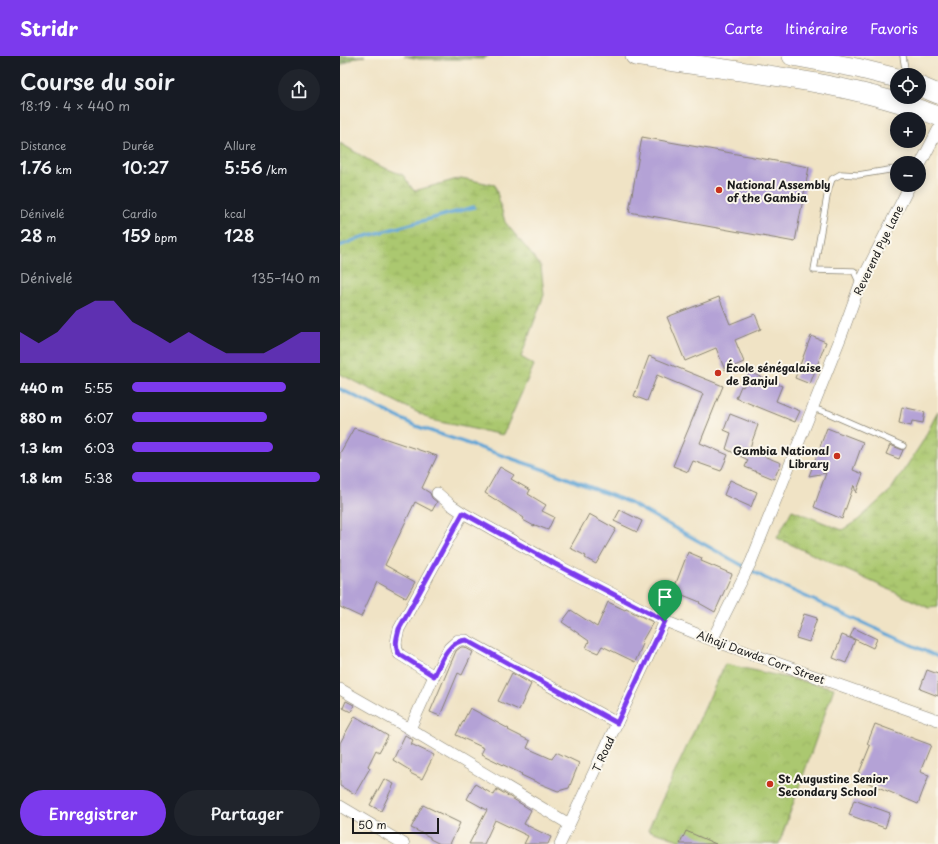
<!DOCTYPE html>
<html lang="fr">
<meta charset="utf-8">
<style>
:root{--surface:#171b24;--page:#20242c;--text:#f1f3f6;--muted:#9ea1a6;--accent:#7c3aed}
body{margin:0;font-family:"Playpen Sans",sans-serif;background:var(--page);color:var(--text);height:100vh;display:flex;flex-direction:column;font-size:15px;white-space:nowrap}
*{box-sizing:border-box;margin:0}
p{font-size:13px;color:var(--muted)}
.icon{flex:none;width:22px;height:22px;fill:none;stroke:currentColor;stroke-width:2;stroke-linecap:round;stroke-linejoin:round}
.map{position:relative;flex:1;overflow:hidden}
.drawer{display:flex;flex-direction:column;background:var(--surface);width:340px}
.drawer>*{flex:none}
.tools{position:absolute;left:550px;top:12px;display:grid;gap:8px}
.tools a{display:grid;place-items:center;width:36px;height:36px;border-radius:50%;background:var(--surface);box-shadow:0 2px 10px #0003;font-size:20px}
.scale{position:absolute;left:12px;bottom:10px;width:87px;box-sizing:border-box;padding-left:4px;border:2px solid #1c1c1c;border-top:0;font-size:11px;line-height:14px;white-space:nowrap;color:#1c1c1c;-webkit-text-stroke:3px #fbf7ec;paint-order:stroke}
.pin{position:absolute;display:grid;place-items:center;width:34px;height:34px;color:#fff;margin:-41px -17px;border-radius:50% 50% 50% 0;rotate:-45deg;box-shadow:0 0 4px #0007}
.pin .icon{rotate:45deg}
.round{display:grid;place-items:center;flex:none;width:42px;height:42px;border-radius:21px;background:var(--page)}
.overview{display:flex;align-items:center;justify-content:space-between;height:68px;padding:0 20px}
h1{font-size:22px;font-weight:600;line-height:30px}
.figures{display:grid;grid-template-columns:repeat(3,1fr);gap:6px;height:68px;padding:4px 20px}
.figures div{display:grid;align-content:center}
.figures b{font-size:17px;font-weight:600}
.figures small{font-size:11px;font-weight:400}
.figures p{font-size:11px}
.chart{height:112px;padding:8px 20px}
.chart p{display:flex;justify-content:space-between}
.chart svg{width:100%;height:72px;margin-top:4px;fill:var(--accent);opacity:.7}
.action{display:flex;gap:8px;margin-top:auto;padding:8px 20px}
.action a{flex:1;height:46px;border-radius:24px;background:var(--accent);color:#fff;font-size:16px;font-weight:600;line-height:46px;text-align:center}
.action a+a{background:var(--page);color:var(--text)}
ul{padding:0 20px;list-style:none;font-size:13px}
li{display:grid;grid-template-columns:64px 48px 1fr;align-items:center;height:30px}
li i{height:10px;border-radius:5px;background:var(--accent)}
header{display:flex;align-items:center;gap:24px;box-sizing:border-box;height:56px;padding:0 20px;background:var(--accent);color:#fff}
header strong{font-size:19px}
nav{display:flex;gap:22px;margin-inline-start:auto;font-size:14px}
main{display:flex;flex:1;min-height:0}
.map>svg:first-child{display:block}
</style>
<header>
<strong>Stridr</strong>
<nav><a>Carte</a><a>Itinéraire</a><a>Favoris</a></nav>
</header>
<main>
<section class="drawer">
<div class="overview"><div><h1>Course du soir</h1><p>18:19 · 4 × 440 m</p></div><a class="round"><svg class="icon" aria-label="share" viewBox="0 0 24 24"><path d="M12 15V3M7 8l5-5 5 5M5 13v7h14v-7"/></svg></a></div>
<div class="figures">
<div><p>Distance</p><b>1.76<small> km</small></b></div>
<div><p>Durée</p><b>10:27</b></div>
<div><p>Allure</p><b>5:56<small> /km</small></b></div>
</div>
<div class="figures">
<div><p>Dénivelé</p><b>28<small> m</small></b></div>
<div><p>Cardio</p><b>159<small> bpm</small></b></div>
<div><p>kcal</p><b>128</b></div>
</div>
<div class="chart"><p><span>Dénivelé</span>135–140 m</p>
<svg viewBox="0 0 160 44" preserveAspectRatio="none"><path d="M0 44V25L10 32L20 25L30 12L40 6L50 6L60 19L70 25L80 32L90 25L100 32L110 38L120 38L130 38L140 32L150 25L160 25V44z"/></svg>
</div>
<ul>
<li><b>440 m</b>5:55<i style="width:82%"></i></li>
<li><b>880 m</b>6:07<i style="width:72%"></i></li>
<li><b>1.3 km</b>6:03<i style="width:75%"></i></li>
<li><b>1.8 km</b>5:38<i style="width:100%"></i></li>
</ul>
<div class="action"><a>Enregistrer</a><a>Partager</a></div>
</section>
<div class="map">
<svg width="598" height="788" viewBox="0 0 598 788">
<defs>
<pattern id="forest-firs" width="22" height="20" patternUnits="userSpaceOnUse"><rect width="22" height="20" fill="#88ac62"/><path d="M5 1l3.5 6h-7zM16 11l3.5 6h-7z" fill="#6e8b50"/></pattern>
<pattern id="wetland-marsh" width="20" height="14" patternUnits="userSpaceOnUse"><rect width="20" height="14" fill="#abc86f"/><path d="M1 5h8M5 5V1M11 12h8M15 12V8" fill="none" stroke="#93ab60"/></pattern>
<pattern id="park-crowns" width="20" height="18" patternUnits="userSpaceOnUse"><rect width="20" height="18" fill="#abc86f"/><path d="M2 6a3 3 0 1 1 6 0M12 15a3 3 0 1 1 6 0" fill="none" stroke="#93ab60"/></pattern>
</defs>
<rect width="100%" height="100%" fill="#fbf7ec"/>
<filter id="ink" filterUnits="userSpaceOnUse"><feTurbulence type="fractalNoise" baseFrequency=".025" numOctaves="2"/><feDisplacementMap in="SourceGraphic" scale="8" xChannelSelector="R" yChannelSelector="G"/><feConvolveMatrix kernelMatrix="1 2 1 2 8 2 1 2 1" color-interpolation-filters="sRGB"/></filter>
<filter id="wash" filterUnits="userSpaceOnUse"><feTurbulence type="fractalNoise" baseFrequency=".012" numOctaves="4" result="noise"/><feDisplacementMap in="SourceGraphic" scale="16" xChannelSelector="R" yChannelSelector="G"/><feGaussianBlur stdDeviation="0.9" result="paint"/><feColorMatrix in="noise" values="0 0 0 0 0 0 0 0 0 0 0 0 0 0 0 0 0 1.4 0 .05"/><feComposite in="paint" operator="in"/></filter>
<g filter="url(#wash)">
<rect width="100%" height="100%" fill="#f0e3c5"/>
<g fill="url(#forest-firs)" stroke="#52643f">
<polygon points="0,0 25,0 17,1 0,10"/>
<polygon points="64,0 148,0 143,3 79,3"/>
</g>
<g fill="url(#wetland-marsh)" stroke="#647246">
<polygon points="0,87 37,109 63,119 74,135 121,122 155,129 165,166 201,210 204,239 181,301 194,309 163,379 95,365 0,318"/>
<polygon points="598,355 598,551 589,552 437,482 452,454 502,474 518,464 550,435 583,385"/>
</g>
<polygon fill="url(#park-crowns)" stroke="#647246" points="385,608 494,632 439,788 351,788 308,774"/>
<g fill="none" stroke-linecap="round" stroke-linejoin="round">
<g stroke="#60a5d6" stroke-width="3.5">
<polyline points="0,190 19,182 134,151"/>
<polyline points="0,333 76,370 214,417 288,446 425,522 598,601"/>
</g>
</g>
<g id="blocks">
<g fill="#b4a2d6">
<polygon points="302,81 469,111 455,186 289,156"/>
<polygon points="379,241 390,268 415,258 421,273 395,284 404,306 385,314 376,292 345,305 327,261"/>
<polygon points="471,280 486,286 470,328 455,322"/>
<polygon points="309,300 383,330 360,387 388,399 381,415 353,405 348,416 333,410 363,338 317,319 307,345 294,340"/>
<polygon points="409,316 442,330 436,345 460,355 455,366 396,342 401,330 403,331"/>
<polygon points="562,351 585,356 583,367 572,365 571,370 559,367"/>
<polygon points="390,358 418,369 409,394 441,407 434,423 405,411 408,404 386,393 391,377 384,374"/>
<polygon points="14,372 97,400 82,432 90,437 92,442 97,446 92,455 75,446 45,509 75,526 66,542 37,526 21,561 0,551 0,397"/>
<polygon points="487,372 523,386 513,414 523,418 516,437 514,429 502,463 474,451 486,417 469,420"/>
<polygon points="550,389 563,394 559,403 546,398"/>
<polygon points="160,411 174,419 171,423 190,434 188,438 206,449 202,455 214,461 208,474 195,469 194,470 183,464 184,462 145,437"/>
<polygon points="390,424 417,436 411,451 384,439"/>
<polygon points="280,454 302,465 297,476 274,465"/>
<polygon points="249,458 276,473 256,508 245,502 246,500 230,492"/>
<polygon points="348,496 362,502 361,505 392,518 375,556 359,547 360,546 333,535"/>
<polygon points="268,546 285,554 286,553 313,566 301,587 303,588 295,606 262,590 258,597 246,592 249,585 222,566 231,554 257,571"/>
<polygon points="464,558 477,562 469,586 456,582"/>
<polygon points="514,572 537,583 533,592 510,581"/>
<polygon points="502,579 515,584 506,607 493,602"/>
<polygon points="121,591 124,591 133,596 122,619 118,617 100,660 90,656 116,595"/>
<polygon points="587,614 598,618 598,640 580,633"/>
<polygon points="172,617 191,628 179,654 158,645"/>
<polygon points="6,645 14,649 11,656 3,652"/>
<polygon points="130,652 169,673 168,674 190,685 187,692 212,703 216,696 239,707 229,732 218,735 196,726 181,719 182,718 141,698 144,692 116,679"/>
<polygon points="15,660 48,680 39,696 36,694 28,710 30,712 15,738 0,730 0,687"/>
<polygon points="535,668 591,689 580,716 589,719 578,748 517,722 530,690 527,688"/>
<polygon points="65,679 73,684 71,688 94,699 82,723 70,717 71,715 53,704"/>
<polygon points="44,723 54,728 41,755 30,749"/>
<polygon points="135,728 154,739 157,733 191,754 184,768 211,781 208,788 184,788 188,780 155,764 144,788 129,788 147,754 127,743"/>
<polygon points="514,744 550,757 545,772 509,759"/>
<polygon points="83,749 120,767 110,788 100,788 90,783 90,781 71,772"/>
<polygon points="346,775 376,788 340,788"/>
</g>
</g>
</g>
<g filter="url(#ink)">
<use href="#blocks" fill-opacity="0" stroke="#868070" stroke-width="1"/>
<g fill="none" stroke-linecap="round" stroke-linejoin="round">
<defs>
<g id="service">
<polyline points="563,0 566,19"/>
<polyline points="520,228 514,215 474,214 488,135 492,123 501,118 518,119 555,113 557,115"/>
<polyline points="472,352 488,357 563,390"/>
</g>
<g id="minor">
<polyline points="579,111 598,74"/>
<polyline points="97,437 111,449 123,457 215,508 325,565 372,584 598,664"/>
<polyline points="372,584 411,506 502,278 520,228 570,129"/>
<path d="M 94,620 L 59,598 C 54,589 57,582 59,573 L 123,457"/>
<polyline points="0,633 70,673 229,768"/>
<polyline points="70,673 94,620 109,592 118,584 126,584 277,667"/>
<polyline points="0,750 64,788"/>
<polyline points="220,788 325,565"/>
</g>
<g id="trunk">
<path d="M 295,0 C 396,16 501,23 598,60"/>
<polyline points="452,0 517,12 557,22"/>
<polyline points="579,30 598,38"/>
</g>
</defs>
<use href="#service" stroke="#868070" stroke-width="7"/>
<use href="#minor" stroke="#868070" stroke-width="12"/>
<use href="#trunk" stroke="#868070" stroke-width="20"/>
<use href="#service" stroke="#fff" stroke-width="5.5"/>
<use href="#minor" stroke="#fff" stroke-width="11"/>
<use href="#trunk" stroke="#fff" stroke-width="19"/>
</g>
</g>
<g fill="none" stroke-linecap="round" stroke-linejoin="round" filter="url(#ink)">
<defs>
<path id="route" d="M 123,457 L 215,508 L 325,565 L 277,667 L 126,584 C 108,585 101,606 94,620 L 59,598 C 54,589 57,582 59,573 Z"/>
</defs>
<use href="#route" stroke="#fff" stroke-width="8"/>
<use href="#route" stroke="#7c3aed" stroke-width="5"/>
</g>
<g fill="#c8321e" stroke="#fbf7ec" stroke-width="1.5">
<circle cx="379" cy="134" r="4"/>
<circle cx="378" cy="317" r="4"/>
<circle cx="497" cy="400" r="4"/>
<circle cx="430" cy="728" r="4"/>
</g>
<g text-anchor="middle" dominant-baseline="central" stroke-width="4" stroke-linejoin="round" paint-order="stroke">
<g font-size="11" font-weight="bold" fill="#1c1c1c" stroke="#fbf7ec" text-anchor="start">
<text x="387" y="128">National Assembly<tspan x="387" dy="13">of the Gambia</tspan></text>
<text x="386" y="311">École sénégalaise<tspan x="386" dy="13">de Banjul</tspan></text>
<text x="489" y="394" text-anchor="end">Gambia National<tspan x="489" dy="13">Library</tspan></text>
<text x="438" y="722">St Augustine Senior<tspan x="438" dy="13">Secondary School</tspan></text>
</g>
<g font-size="11" fill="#1c1c1c" stroke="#fbf7ec">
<text transform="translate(538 194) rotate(-64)">Reverend Pye Lane</text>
<text transform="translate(421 601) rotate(20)">Alhaji Dawda Corr Street</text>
<text transform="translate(263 698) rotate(-65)">T Road</text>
</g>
</g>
</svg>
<div class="tools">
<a><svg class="icon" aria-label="locate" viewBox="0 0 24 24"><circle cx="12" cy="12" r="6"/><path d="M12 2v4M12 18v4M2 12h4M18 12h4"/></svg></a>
<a>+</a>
<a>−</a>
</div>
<div class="scale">50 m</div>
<div class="pin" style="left:325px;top:565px;background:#1e9e55"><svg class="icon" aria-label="arrive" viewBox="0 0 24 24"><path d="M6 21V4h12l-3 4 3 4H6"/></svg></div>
</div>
</main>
